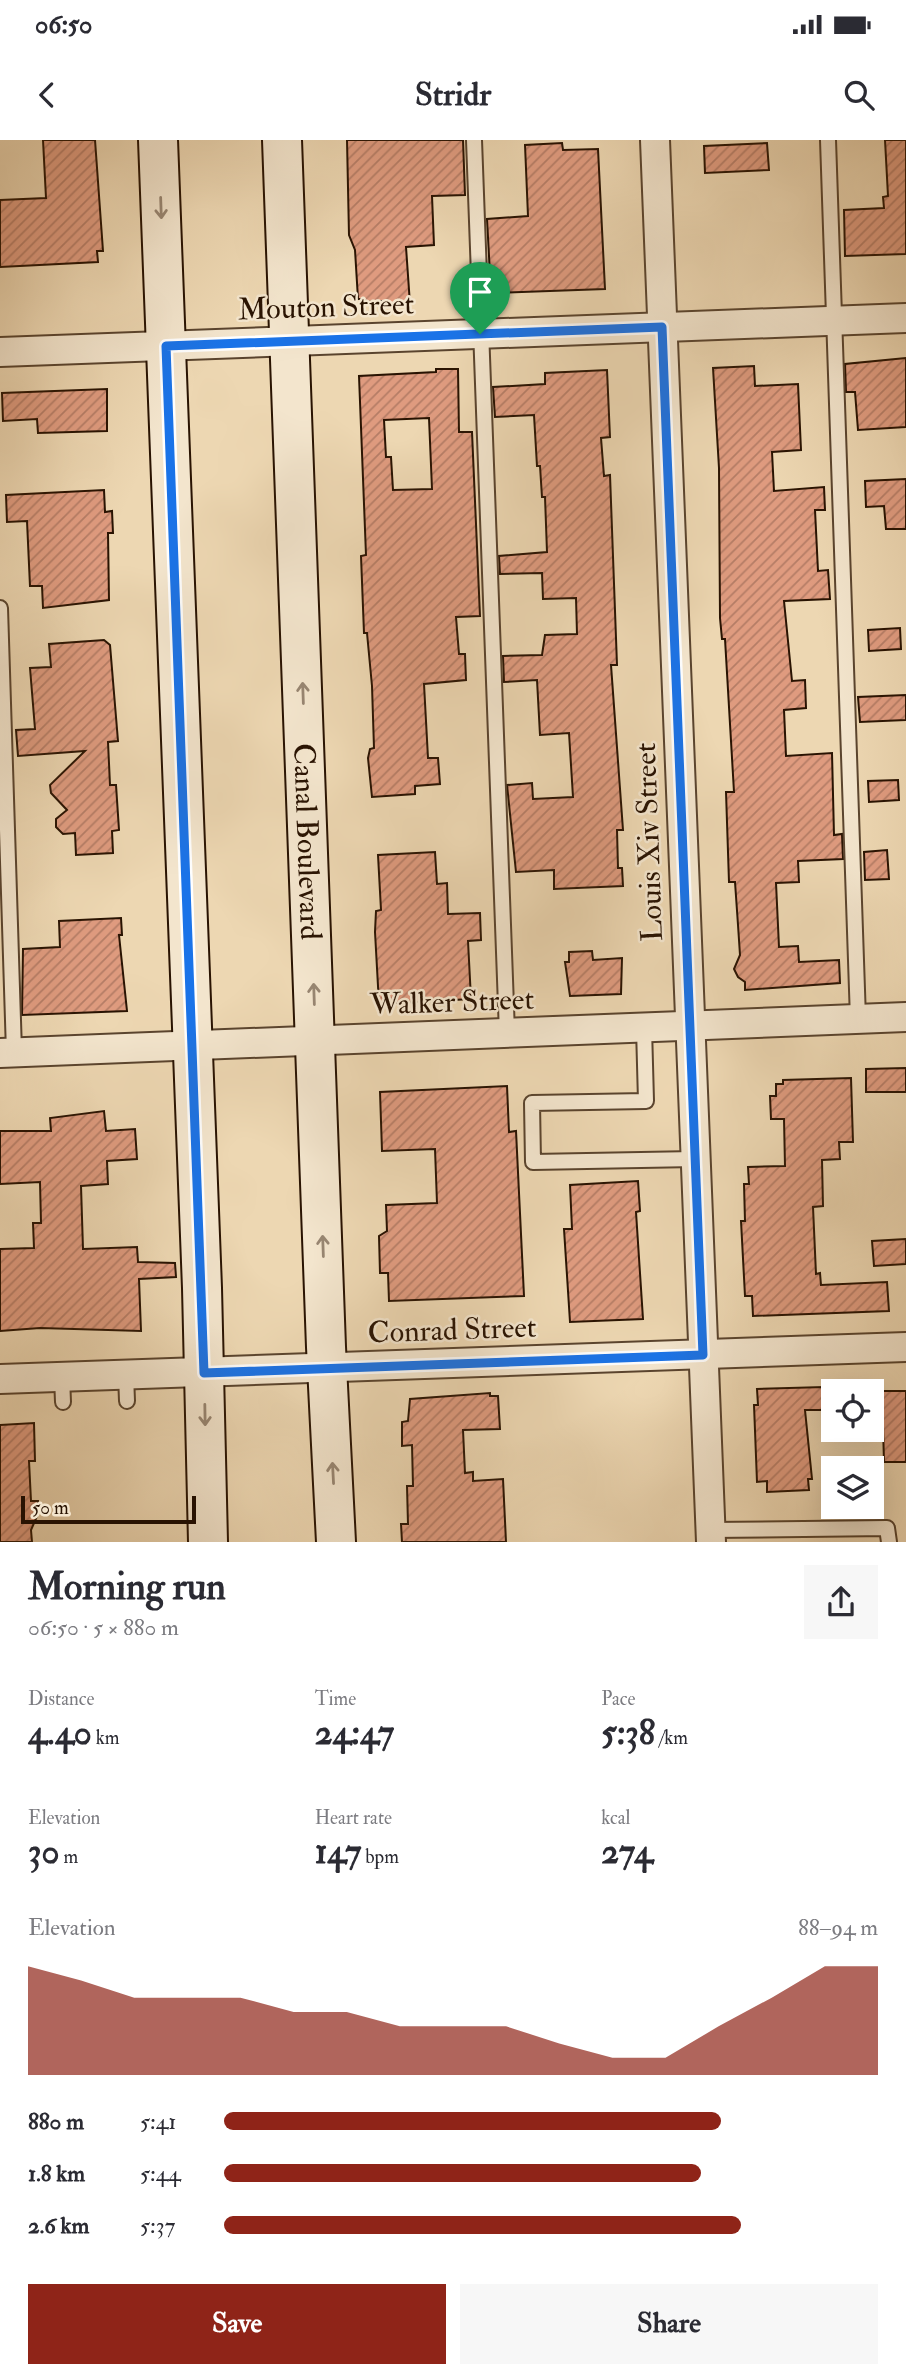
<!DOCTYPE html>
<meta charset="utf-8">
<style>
:root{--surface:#fff;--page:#f7f7f7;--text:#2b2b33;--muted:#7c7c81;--accent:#8f2418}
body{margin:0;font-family:"IM FELL Double Pica",serif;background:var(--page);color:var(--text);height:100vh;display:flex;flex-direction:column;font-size:26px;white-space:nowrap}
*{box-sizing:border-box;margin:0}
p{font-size:23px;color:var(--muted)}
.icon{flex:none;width:38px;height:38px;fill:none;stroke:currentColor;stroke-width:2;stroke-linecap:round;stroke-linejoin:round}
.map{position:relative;height:1402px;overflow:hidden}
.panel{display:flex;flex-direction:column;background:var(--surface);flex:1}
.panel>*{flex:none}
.controls{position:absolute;left:821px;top:1239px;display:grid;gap:14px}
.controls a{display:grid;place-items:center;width:63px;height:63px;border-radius:0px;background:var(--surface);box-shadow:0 7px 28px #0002;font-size:35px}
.scale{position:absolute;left:21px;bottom:18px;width:175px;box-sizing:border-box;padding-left:7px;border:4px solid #291302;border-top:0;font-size:19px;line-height:24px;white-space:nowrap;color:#291302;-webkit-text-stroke:5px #f3e5cd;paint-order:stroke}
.pin{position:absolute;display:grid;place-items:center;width:60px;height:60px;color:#fff;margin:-72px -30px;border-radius:50% 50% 50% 0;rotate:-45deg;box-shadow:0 0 7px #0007}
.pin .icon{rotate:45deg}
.round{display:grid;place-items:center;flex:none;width:74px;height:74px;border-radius:0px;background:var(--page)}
.head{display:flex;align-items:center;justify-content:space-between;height:119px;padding:0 28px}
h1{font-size:38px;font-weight:700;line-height:52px}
.figures{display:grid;grid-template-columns:repeat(3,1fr);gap:10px;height:119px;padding:7px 28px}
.figures div{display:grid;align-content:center}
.figures b{font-size:35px;font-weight:700}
.figures small{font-size:19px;font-weight:400}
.figures p{font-size:19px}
.chart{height:196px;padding:14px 28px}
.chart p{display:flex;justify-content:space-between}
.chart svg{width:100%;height:126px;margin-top:7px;fill:var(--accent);opacity:.7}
.button{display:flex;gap:14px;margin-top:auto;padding:14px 28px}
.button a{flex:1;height:80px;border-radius:0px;background:var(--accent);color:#fff;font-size:28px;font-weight:700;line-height:80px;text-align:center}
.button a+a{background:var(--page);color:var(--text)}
ul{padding:0 28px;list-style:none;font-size:23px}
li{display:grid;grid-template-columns:112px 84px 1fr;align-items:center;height:52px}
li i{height:18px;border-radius:9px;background:var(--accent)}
.status{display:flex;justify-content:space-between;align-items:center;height:49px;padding:0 35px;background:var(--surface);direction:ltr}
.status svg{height:19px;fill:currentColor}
header{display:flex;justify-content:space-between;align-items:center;height:91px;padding:0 28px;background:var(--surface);font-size:32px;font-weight:700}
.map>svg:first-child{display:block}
</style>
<div class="status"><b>06:50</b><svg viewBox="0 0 49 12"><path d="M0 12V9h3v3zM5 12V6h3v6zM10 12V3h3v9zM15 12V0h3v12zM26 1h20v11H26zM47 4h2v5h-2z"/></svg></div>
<header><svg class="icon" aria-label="back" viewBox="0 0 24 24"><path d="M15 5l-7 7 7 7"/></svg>Stridr<svg class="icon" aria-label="search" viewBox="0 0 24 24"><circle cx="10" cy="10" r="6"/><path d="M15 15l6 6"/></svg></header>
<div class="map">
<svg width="906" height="1402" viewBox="0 0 906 1402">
<defs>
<pattern id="building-hatch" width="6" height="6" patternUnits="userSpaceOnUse" patternTransform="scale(1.75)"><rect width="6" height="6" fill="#df9b7f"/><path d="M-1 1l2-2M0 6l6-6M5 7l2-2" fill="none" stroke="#b57d66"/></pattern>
</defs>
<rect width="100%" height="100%" fill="#edd7b2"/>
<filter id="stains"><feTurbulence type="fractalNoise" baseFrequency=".00286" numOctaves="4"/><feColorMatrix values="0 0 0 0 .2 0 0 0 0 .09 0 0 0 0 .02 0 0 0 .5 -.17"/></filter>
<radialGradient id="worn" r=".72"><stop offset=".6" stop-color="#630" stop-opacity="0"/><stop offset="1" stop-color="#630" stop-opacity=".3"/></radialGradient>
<g fill="url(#building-hatch)" stroke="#291302" stroke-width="2" fill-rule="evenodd">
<polygon points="43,0 95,0 103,111 97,111 98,122 0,127 0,60 46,58"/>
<polygon points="347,0 463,0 465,55 432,56 434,105 406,107 410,164 383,165 383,161 362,162 362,159 358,159 355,110 349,95"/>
<polygon points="885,0 906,0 906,114 845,116 844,70 884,68 883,57 888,56"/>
<polygon points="562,3 563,10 598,9 605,149 491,153 487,79 528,76 525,5"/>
<polygon points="767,3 769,30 705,33 704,6"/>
<polygon points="906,218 906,287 858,290 855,252 846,252 845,224"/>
<polygon points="754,226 755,246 798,244 801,310 772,312 774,351 824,347 825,370 815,370 818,431 828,430 830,459 784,461 792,541 805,540 806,568 784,570 786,616 832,613 834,695 842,694 843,719 798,721 799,742 776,743 779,807 798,806 799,822 839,820 840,843 745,850 745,842 738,837 734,829 740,815 738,785 735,742 729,742 726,652 734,652 725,499 722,499 720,478 719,328 713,228"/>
<path d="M 436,229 L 458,229 L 459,292 L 472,292 L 480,476 L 456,477 L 459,514 L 465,514 L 466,540 L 424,544 L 428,618 L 438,618 L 440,644 L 415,646 L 415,654 L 372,657 L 368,618 L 370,609 L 374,608 L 372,546 L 367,493 L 364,493 L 361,416 L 366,415 L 359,236 L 436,232 ZM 429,278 L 432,349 L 393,350 L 391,317 L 386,317 L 384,280 Z"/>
<polygon points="607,230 610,297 601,298 604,336 610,335 617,525 611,525 623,690 617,690 618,728 622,728 623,746 554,749 554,730 516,732 507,645 532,643 533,659 573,657 569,593 540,595 537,540 504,542 503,516 542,515 545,495 577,494 576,458 543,459 542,433 500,434 499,416 547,412 545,357 542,357 540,326 537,326 534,275 495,277 493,247 545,244 545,233"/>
<polygon points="107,249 107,291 38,293 37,279 3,281 2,253"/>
<polygon points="906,339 906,389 886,389 884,366 866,367 865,341"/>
<polygon points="104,350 105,372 112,371 113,393 108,393 109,460 43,468 42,446 30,446 27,381 7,382 6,355"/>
<polygon points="900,488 901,509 869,511 868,490"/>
<polygon points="104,500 110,505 118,601 108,602 110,645 116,645 119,690 112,691 113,713 76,715 75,693 63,694 56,687 56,679 67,670 51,653 50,645 85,611 18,616 16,590 35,589 30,528 51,527 49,504"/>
<polygon points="906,555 906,580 860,582 858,557"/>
<polygon points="898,640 899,660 869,662 868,641"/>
<polygon points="887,710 889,739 865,740 864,712"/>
<polygon points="435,712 437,744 447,743 448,774 480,773 481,800 468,801 471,859 379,864 375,792 376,771 381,770 378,715"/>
<polygon points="121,778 122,795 119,795 127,871 22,875 23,809 60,807 59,781"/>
<polygon points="592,811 593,820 622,818 621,854 570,856 565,822 569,822 569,812"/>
<polygon points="906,928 906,952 866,952 866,929"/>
<polygon points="851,938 853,1002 839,1002 840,1019 822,1020 823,1066 813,1067 816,1134 820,1133 821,1145 887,1142 889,1171 753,1176 752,1156 745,1156 741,1081 745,1081 744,1044 749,1044 748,1027 785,1026 784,979 771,979 770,956 776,956 776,944 783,944 783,940"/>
<polygon points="507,946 509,992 516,991 524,1156 389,1161 388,1133 380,1133 379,1096 387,1091 386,1065 437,1063 435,1009 382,1011 380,952"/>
<polygon points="104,971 106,991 135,989 137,1019 107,1021 108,1044 81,1046 83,1109 137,1107 138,1122 175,1123 176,1137 139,1139 141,1191 40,1188 0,1191 0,1109 34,1108 33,1083 41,1083 40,1042 0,1044 0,991 51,991 50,978"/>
<polygon points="638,1041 640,1071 636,1072 643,1179 570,1182 564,1089 572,1089 570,1045"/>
<polygon points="906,1099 906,1124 874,1126 872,1101"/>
<polygon points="824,1247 825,1270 805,1270 812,1339 808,1339 809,1350 767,1352 767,1341 757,1342 754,1265 758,1265 757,1249"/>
<polygon points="882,1251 906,1251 906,1322 884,1322"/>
<polygon points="490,1253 490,1256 498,1256 500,1289 463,1290 465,1333 473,1332 473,1341 503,1339 506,1402 402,1402 401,1384 408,1384 407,1346 413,1346 412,1305 402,1306 402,1282 408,1281 410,1259"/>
<polygon points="34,1283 35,1321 29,1321 31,1361 38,1361 38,1374 31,1390 32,1402 0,1402 0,1285"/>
</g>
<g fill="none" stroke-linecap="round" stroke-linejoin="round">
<defs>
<g id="service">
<polyline points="474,0 507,893"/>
<polyline points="828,0 858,879"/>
<polyline points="0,468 14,912"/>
<polyline points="644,888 646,961 532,963 533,1022 695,1019"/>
<polyline points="126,1235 127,1261"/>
<polyline points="62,1237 63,1262"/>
<polyline points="710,1390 887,1388 889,1402"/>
</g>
<g id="minor">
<polyline points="655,0 711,1402"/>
<polyline points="0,212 906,178"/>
<polyline points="0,913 906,877"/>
<polyline points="0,1239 906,1207"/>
</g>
<g id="secondary">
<polyline points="158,0 202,1148 208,1402"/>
<path id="s1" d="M 282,0 L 326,1207 L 336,1402"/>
</g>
</defs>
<use href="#service" stroke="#5a442e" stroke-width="18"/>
<use href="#minor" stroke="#5a442e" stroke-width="32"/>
<use href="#secondary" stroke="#291302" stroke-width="42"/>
<use href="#service" stroke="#f3e5cd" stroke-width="14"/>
<use href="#minor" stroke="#f3e5cd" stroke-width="28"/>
<use href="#secondary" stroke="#f3e5cd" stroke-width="38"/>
</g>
<defs><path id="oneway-shaft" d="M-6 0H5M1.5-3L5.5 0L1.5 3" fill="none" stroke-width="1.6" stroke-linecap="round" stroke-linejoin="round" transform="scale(1.75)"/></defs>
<g stroke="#988672">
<use href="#oneway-shaft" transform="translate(161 68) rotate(88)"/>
<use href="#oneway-shaft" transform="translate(303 553) rotate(-92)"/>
<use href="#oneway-shaft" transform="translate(314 854) rotate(-92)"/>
<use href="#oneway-shaft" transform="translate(323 1106) rotate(-92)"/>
<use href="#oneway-shaft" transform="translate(205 1275) rotate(89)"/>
<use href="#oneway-shaft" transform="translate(333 1333) rotate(-93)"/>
</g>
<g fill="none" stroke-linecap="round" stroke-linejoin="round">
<defs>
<polygon id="route" points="662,187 703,1215 204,1233 166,206"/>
</defs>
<use href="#route" stroke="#fff" stroke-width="14"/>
<use href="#route" stroke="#1a73e8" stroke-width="9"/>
</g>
<g text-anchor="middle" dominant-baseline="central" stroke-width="5" stroke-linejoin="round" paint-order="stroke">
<g font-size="30" fill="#291302" stroke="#f3e5cd">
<text transform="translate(326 167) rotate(-2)">Mouton Street</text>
<text stroke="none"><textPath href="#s1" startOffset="702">Canal Boulevard</textPath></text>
<text transform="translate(649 702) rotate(-92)">Louis Xiv Street</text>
<text transform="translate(452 862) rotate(-2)">Walker Street</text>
<text transform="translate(452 1190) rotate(-2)">Conrad Street</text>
</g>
</g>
<rect width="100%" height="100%" filter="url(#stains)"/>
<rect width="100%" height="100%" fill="url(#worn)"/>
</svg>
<div class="controls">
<a><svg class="icon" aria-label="locate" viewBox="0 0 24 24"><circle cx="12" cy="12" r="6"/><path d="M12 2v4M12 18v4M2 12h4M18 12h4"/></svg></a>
<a><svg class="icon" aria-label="layers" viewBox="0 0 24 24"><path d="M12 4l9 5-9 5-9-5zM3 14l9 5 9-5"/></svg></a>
</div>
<div class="scale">50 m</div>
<div class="pin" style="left:480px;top:194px;background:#1e9e55"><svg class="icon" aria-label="arrive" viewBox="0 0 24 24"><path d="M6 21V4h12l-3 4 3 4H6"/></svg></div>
</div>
<section class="panel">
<div class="head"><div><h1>Morning run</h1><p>06:50 · 5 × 880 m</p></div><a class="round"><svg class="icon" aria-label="share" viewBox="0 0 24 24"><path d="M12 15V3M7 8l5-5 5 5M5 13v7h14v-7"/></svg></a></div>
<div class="figures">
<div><p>Distance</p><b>4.40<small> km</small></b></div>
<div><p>Time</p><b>24:47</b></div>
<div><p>Pace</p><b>5:38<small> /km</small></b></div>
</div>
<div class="figures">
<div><p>Elevation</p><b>30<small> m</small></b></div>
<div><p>Heart rate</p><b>147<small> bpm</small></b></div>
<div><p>kcal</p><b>274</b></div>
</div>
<div class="chart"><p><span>Elevation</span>88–94 m</p>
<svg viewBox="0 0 160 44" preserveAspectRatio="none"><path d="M0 44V6L10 11L20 17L30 17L40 17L50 22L60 22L70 27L80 27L90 27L100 33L110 38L120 38L130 27L140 17L150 6L160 6V44z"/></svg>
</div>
<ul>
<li><b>880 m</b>5:41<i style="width:76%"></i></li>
<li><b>1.8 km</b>5:44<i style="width:73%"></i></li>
<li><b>2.6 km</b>5:37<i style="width:79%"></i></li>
</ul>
<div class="button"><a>Save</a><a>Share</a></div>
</section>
